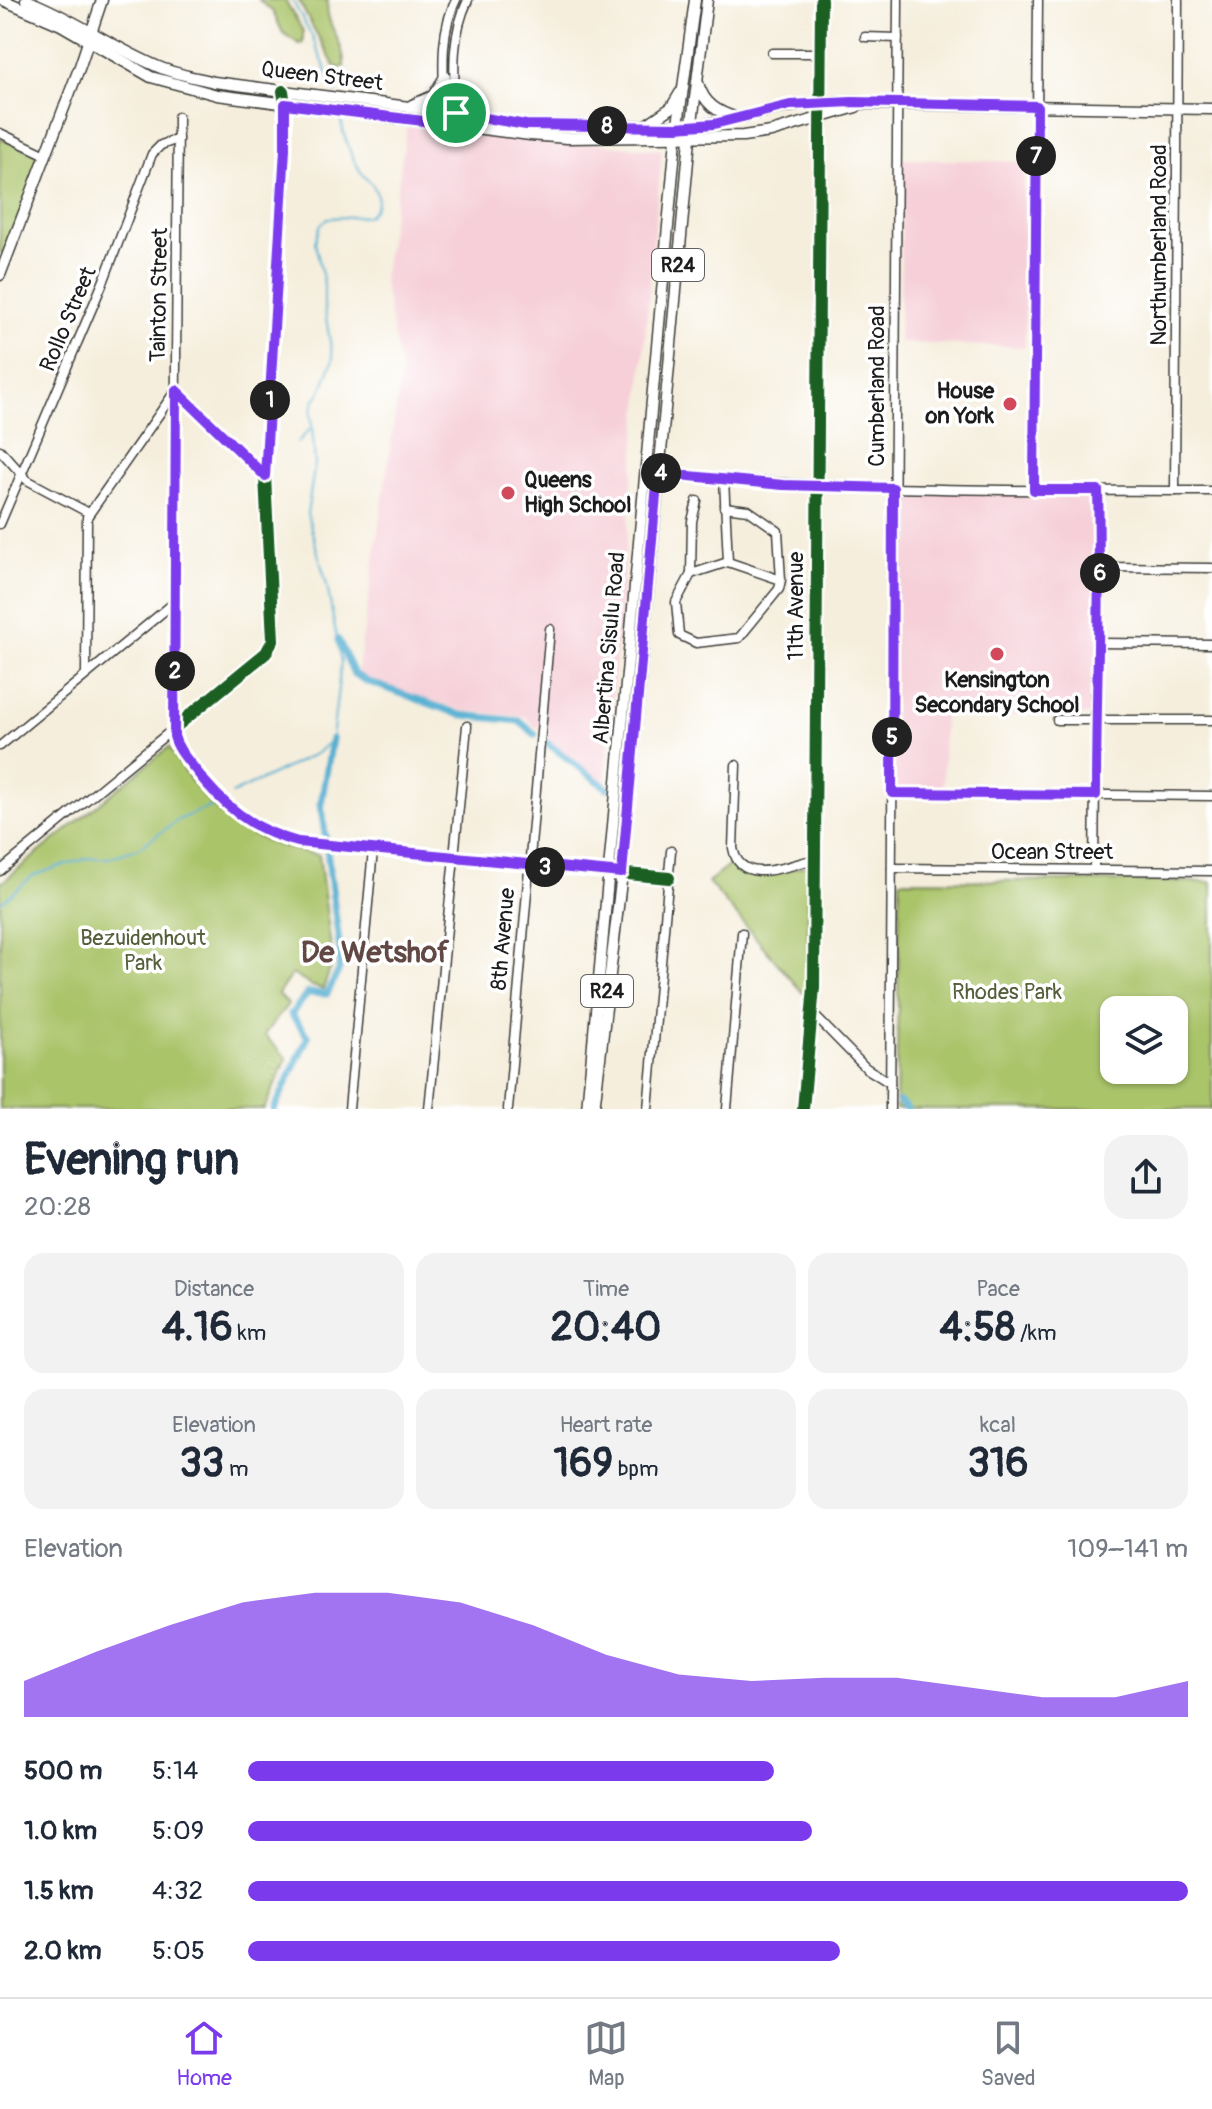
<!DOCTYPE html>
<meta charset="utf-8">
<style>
:root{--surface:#fff;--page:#f2f2f3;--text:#1f2937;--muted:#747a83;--line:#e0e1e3;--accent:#7c3aed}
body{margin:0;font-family:Pangolin,sans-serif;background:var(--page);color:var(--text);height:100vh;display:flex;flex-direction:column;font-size:30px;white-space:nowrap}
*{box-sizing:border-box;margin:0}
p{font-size:26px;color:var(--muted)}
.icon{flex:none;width:44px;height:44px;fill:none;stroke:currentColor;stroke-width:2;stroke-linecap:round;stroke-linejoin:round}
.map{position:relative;height:1109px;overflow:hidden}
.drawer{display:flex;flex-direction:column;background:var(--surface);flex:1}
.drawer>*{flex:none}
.tools{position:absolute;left:1100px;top:996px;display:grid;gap:16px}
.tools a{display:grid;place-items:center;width:88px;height:88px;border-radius:16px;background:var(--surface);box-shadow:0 2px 6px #0004;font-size:40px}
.pin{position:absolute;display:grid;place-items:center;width:68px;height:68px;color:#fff;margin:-34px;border:4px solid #fff;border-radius:50%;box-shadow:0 2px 8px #0007}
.km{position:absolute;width:40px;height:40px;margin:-20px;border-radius:50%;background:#222;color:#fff;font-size:22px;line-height:40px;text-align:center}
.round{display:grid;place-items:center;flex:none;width:84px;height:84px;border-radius:24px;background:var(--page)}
.head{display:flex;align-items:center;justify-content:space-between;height:136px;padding:0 24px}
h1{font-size:44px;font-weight:700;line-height:60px}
.stats{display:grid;grid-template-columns:repeat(3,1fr);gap:12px;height:136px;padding:8px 24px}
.stats div{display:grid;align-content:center;border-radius:20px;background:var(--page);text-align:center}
.stats b{font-size:40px;font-weight:700}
.stats small{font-size:22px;font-weight:400}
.stats p{font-size:22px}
.chart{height:224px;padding:16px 24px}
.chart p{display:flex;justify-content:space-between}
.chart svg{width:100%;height:144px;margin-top:8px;fill:var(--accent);opacity:.7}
ul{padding:0 24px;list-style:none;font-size:26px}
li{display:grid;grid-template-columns:128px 96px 1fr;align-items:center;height:60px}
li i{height:20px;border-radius:10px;background:var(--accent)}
.tab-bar{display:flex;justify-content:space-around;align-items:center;height:112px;border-top:2px solid var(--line);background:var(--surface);font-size:22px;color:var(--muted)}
.tab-bar a{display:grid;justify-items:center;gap:4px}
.tab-bar .current{color:var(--accent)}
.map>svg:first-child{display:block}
</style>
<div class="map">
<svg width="1212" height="1109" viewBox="0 0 1212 1109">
<rect width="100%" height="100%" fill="#fff"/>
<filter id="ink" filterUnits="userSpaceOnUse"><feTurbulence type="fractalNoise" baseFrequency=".0125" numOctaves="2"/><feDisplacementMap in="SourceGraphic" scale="16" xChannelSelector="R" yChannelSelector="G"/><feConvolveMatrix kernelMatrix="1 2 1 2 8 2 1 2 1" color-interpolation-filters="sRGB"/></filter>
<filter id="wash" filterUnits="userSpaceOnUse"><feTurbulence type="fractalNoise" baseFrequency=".006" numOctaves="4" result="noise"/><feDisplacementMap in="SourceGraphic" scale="32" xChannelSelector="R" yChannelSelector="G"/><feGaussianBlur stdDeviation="1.8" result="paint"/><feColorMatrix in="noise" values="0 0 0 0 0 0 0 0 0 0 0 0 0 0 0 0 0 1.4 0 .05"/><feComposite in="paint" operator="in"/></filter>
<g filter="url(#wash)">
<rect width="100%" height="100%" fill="#f5eedc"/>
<g fill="#f6cfd8">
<polygon points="407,125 662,150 605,783 548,740 549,728 535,727 526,717 463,711 357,676 401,374 383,279"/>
<polygon points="903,159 1024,162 1025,347 899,343"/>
<polygon points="894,487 1102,490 1098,715 944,716 943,793 894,788"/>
</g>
<g fill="#aac46a" stroke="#637043" stroke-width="2" fill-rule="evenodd">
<polygon points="259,0 285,0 303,31 303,43 299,44 283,33 273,12"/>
<path d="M 298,0 L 328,0 C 323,25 346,42 344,67 L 339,68 L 334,65 Z"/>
<polygon points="0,138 43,156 4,254 0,252"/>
<path d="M 169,747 C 211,815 239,840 319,855 L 331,948 L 331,967 L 323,989 L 312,986 L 292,974 L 278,994 L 288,1004 L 264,1035 L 287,1058 L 264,1109 L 0,1109 L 0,884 Z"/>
<path d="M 731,864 C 754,885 781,871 808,865 L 808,999 L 708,882 Z"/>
<path d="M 900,880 L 1212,882 L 1212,1109 L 896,1109 ZM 1114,1010 L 1174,1010 L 1174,1070 L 1114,1070 Z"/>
</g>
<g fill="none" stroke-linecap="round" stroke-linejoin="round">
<g stroke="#53aed1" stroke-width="2">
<polyline points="292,0 311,34 336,93"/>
<polyline points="297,443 310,429"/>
<path d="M 232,794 L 317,753 L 332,739 L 341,662 L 327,585 L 307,514 L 315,463 L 311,414 L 314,401 L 321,391 L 333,360 L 324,305 L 324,284 L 315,242 L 320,226 L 328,218 L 367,216 C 377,210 380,199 375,189 C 372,183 366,179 362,174 C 351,157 343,135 340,115"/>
<polyline points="0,903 33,876 61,866 89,858 108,858 137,849 180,819 212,806"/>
</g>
<g stroke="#53aed1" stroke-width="7">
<polyline points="338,640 354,674 366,681 461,715 519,721 535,734"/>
<polyline points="547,743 607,788"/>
<polyline points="899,1102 907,1109"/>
<polyline points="274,1109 308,1037 291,1014 308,993 327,994 339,970 340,951 321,804 332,739"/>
</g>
</g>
</g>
<g filter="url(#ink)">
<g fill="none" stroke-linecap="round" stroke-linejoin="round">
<defs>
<g id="minor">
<polyline points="865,37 898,38"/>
<polyline points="772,53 821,53"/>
<path d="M 283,91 L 285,104 L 285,149 L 265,476 L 273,640 L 266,653 L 173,729 C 174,745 184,756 193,767 C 222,804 252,830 298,842 L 669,878"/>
<path d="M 456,117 C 454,77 450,37 468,0"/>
<path d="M 445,124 C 445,85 437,36 456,0"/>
<polyline points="0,133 46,155"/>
<polyline points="0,450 27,480 89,513"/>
<path d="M 644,471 C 833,493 1023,490 1212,491"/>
<polyline points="724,479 728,562"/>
<polyline points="1034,490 1038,0"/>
<polyline points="1175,491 1178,0"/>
<polyline points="724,507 748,510 778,531 781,580 779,589 739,638 696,643 679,635 676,602 691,574 728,562 781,580"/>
<polyline points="0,524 104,280 152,154 161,145 178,139"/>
<polyline points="1100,567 1212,568"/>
<polyline points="691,574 692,521 697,501"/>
<polyline points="1097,643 1212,644"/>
<polyline points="86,674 87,517 176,390 265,476"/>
<polyline points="1057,720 1212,720"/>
<polyline points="0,746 175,602"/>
<path d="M 736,765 L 733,848 C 740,888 789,865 815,859"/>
<polyline points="892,793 1212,796"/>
<polyline points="892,868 1212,871"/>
<polyline points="1094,870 1096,694 1100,593 1098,490"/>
<polyline points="0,871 173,729 178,117"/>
<polyline points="812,1013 866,1068 890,1083"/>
<polyline points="349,1109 373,850"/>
<polyline points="429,1109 467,726"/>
<polyline points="508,1109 550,629"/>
<polyline points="648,1109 671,851"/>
<polyline points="727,1109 742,933"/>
<polyline points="803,1109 814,987 821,0"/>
<polyline points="890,1109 898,0"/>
</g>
<g id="major">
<polyline points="3,0 61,25 151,77 217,95 530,135 567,138 743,136 771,132 856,107"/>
<path d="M 26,0 C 71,17 110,46 154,65 C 173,74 194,77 214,82 L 456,113 L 519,125 L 691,126 C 735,122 776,105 820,103 L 1212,109"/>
<path d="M 698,83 C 704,104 717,112 737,118"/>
<polyline points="412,105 433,96 445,77"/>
<polyline points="646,125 671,108 680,93"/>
<polyline points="0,275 80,66 102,0"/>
<polyline points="587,1109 676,139 695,0"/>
<polyline points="594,1109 622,873 690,139 707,0"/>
</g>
</defs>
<use href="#minor" stroke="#3d3c39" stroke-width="11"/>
<use href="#major" stroke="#3d3c39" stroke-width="13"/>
<use href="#minor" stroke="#fff" stroke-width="8"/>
<use href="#major" stroke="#fff" stroke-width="10"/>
<defs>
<g id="cycleway">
<path d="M 283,91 L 285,104 L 285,149 L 265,476 L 273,640 L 266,653 L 173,729 C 174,745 184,756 193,767 C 222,804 252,830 298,842 L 669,878"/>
<polyline points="803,1109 814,987 821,0"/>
</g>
</defs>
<use href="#cycleway" stroke="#fff" stroke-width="17"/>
<use href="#cycleway" stroke="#1b5e20" stroke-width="12"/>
</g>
</g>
<g fill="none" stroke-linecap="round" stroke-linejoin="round" filter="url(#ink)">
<defs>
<path id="route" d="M 852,102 L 1037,106 L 1034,490 L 1098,490 C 1101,592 1096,693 1096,795 L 892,793 L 893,488 L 783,485 L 658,473 L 622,873 L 298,842 C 252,830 222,805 194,768 C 186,758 177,748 174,736 L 176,390 L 265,476 L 285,149 L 285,104 L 456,125 L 456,113 L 526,125 L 677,127 L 714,124 L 790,105 Z"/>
</defs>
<use href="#route" stroke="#fff" stroke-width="16"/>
<use href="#route" stroke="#7c3aed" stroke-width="10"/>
</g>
<g fill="#d1495b" stroke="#fff" stroke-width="3">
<circle cx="1010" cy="404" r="8"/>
<circle cx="508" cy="493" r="8"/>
<circle cx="997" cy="654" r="8"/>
</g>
<g text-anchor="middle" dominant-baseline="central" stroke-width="7" stroke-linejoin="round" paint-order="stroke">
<g fill="#fff" stroke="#606060" stroke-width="2">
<rect x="652" y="249" width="52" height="32" rx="6"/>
<rect x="581" y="975" width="52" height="32" rx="6"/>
</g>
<g font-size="20" font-weight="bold" fill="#1c1c1c">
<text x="678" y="265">R24</text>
<text x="607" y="991">R24</text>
</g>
<g font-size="22" fill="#1c1c1c" stroke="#fff">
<text transform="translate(322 76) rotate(7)">Queen Street</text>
<text transform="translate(1159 245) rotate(-90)">Northumberland Road</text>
<text transform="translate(159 295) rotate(-89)">Tainton Street</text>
<text transform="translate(68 319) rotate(-67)">Rollo Street</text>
<text transform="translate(877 386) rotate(-90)">Cumberland Road</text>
<text transform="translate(796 606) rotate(-90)">11th Avenue</text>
<text transform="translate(609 648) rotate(-85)">Albertina Sisulu Road</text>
<text x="1052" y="852">Ocean Street</text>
<text transform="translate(503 939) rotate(-85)">8th Avenue</text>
</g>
<g font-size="22" font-weight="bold" fill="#1c1c1c" stroke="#fff" text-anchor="end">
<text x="994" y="391">House<tspan x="994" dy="25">on York</tspan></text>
<text x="524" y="480" text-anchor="start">Queens<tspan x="524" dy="25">High School</tspan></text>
<text x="997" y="680" text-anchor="middle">Kensington<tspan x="997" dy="25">Secondary School</tspan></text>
</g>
<g font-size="22" fill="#555f3b" stroke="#fff">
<text x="143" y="938">Bezuidenhout<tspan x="143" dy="25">Park</tspan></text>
<text x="1007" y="992">Rhodes Park</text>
</g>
<g font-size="30" font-weight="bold" fill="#614844" stroke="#fff">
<text x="375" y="952">De Wetshof</text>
</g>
</g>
</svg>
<div class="tools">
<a><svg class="icon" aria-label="layers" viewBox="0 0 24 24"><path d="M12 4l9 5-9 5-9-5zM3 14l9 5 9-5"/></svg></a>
</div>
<div class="pin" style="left:456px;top:113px;background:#1e9e55"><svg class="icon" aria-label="arrive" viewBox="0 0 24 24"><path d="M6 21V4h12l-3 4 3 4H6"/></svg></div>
<b class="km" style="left:270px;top:400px">1</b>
<b class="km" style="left:175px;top:671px">2</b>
<b class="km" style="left:545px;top:867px">3</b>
<b class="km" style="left:661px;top:473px">4</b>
<b class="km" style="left:892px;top:737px">5</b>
<b class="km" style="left:1100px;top:573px">6</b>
<b class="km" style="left:1036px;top:156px">7</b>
<b class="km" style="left:607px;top:126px">8</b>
</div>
<section class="drawer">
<div class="head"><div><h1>Evening run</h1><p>20:28</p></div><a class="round"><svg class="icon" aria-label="share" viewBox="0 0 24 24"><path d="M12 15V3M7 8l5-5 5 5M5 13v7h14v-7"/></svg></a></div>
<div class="stats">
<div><p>Distance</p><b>4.16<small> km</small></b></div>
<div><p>Time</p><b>20:40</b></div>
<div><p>Pace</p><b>4:58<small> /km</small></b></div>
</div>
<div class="stats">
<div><p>Elevation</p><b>33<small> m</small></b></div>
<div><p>Heart rate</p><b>169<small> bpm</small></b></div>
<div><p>kcal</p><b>316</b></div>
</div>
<div class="chart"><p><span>Elevation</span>109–141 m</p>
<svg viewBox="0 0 160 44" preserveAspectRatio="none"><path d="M0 44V33L10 24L20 16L30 9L40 6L50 6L60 9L70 16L80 25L90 31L100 33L110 32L120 32L130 35L140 38L150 38L160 33V44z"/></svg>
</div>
<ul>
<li><b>500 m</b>5:14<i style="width:56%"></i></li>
<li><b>1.0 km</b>5:09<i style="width:60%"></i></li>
<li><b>1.5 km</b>4:32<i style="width:100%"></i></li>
<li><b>2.0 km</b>5:05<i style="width:63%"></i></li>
</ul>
</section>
<nav class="tab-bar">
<a class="current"><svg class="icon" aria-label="home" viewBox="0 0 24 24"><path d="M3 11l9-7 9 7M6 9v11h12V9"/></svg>Home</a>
<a><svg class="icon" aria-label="map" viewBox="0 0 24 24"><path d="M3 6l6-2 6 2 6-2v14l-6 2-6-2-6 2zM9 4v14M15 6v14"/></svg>Map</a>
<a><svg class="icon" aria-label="saved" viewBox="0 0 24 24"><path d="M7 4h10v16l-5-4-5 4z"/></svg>Saved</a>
</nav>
